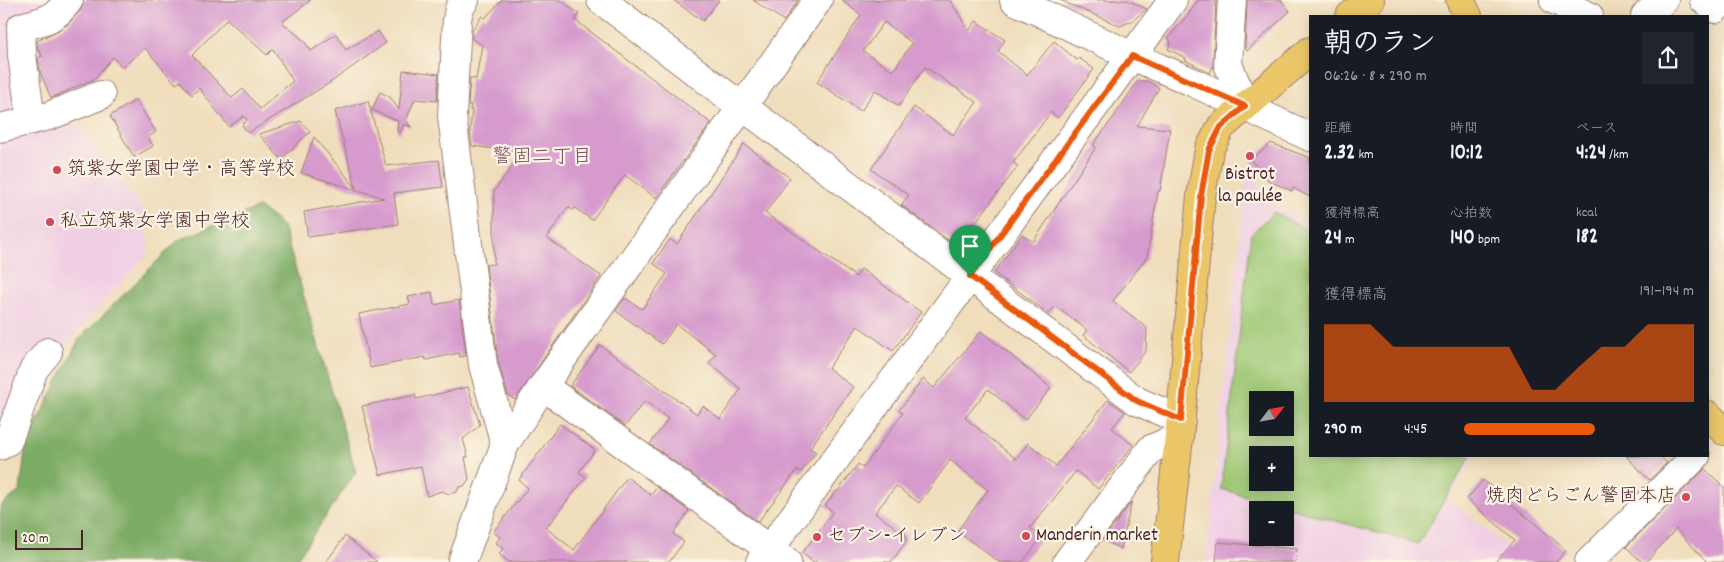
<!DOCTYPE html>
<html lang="ja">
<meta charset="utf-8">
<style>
:root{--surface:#171b24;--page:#20242c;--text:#f1f3f6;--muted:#9ea1a6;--accent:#ea580c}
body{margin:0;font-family:Dekko,"Klee One",sans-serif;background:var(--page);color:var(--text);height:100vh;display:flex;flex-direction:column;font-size:19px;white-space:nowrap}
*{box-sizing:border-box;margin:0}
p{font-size:16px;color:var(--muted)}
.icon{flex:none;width:28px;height:28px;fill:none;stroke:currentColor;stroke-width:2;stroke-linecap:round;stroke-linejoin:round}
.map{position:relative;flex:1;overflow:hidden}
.details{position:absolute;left:1309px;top:15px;width:400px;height:442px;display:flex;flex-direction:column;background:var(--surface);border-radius:0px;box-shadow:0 2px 12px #0003}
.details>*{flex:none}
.needle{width:32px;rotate:59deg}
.tools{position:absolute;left:1249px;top:391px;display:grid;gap:10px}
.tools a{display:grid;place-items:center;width:45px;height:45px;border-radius:0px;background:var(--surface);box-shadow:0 2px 12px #0003;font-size:25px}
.scale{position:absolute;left:15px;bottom:12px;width:68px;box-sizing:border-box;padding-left:5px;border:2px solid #4a1f2b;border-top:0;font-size:14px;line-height:18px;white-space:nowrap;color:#4a1f2b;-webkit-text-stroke:4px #fcf5e5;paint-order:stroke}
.pin{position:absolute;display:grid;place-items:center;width:42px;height:42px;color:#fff;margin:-51px -21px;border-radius:50% 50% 50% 0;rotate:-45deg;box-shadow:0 0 5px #0007}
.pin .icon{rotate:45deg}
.round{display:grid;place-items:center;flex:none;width:52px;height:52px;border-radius:0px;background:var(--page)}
.overview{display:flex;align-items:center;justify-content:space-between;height:85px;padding:0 15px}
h1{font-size:28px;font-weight:800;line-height:38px}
.stats{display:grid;grid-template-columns:repeat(3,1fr);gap:8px;height:85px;padding:5px 15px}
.stats div{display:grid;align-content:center}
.stats b{font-size:21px;font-weight:800}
.stats small{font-size:14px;font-weight:400}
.stats p{font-size:14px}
.chart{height:140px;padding:10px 15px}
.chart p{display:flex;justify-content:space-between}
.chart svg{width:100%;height:90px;margin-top:5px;fill:var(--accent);opacity:.7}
ul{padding:0 15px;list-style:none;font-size:16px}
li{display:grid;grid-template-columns:80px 60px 1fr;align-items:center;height:38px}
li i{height:12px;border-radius:6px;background:var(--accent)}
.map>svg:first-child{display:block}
</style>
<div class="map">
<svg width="1724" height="562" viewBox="0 0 1724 562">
<rect width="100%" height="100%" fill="#fcf5e5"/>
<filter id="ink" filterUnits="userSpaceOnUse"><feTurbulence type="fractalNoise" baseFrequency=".02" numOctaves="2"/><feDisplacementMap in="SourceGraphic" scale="10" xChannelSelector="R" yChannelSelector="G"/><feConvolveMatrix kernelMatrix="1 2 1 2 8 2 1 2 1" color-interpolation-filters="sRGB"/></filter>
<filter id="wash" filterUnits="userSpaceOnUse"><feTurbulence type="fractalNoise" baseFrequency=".0096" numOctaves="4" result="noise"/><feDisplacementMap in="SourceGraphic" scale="20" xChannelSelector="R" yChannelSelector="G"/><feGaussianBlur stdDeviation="1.12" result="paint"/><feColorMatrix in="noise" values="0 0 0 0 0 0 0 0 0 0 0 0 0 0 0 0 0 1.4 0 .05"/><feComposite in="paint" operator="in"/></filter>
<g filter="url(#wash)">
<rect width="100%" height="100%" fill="#efddbb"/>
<g fill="#f1d0e4" fill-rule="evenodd">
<polygon points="0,0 58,0 54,4 11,18 27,130 79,124 143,210 148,253 0,418"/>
<path d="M 1247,169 L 1275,206 L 1310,225 L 1310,456 L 1475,456 L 1448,498 L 1526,562 L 1206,562 ZM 1258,400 L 1285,400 L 1285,428 L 1258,428 ZM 1258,455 L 1285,455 L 1285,482 L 1258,482 ZM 1258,510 L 1285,510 L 1285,538 L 1258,538 Z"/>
</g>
<path fill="#9cc773" stroke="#73734f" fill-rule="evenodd" d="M 1274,212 L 1310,232 L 1310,456 L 1471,456 L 1418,544 L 1221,489 L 1251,234 ZM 1258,400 L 1285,400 L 1285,428 L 1258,428 ZM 1258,455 L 1285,455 L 1285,482 L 1258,482 Z"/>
<polygon fill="#7dac65" stroke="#646648" points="259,207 283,226 356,472 295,562 0,562 0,506 20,491 26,444 79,339 178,240"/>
<g id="blocks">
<g fill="#d69acd" fill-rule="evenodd">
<path d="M 84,0 L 311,0 L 282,22 L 304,41 L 311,51 L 336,34 L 346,50 L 378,31 L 386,43 L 331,82 L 248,133 L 242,125 L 247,120 L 244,116 L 229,127 L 199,88 L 192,95 L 180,81 L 176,84 L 145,48 L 122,67 L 113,57 L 94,79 L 51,98 L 40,72 L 38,58 L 42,56 L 37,46 L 37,41 L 56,32 L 68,24 L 81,10 ZM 227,19 L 267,55 L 273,49 L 293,81 L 260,109 L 243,89 L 232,98 L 192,55 Z"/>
<polygon points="502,0 560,0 579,14 575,20 711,123 656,198 625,175 592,220 575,208 573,210 568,207 547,238 601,276 515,400 508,395 498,362 486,265 494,264 494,191 523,152 472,146 470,131 472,110 470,110 471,105 468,105 470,78 476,79 482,45 472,39 472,30 482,16 485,18"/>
<polygon points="673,0 719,0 703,21"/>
<polygon points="753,0 798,0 784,21"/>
<path d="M 841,0 L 950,0 L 969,31 L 976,21 L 1005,40 L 998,51 L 1027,75 L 1054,41 L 1077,60 L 1079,58 L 1094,69 L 1058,118 L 1051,112 L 1013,163 L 1018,166 L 972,227 L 982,234 L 970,250 L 963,251 L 901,205 L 909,195 L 871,169 L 914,107 L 953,135 L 977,102 L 925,67 L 899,106 L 875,90 L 861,111 L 817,82 L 861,15 ZM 884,22 L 912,43 L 893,71 L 863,51 Z"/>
<polygon points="1060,0 1127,0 1147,9 1132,21 1120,26"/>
<polygon points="1198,0 1216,0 1213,67 1210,73 1185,60 1186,58 1168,49 1171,42 1168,38 1188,15"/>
<polygon points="1247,0 1281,0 1290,11 1247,51 1245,49"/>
<polygon points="403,70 439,74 437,101 415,99 406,120 411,127 404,124 400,133 397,132 398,121 372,110 380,92 390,97 399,110"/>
<polygon points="1138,81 1148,81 1159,88 1137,126 1170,129 1160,191 1158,191 1147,257 1113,301 1147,328 1146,351 1129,372 1083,335 1087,330 1055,306 1049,314 994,273 1022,234 1033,242 1096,147 1093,145 1113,118"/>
<polygon points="136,100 156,132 148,137 153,146 134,157 110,116"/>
<polygon points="368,101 386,166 439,160 443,187 394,193 398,224 308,237 304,212 384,198 301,173 314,137 356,188 335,111"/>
<polygon points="301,121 310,132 281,159 259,134"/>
<polygon points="1271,143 1310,158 1310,197 1293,188 1292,191 1269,181 1251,160"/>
<polygon points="744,144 790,178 765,213 856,277 861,269 921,312 893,351 858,326 828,368 853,387 810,448 816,452 801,472 797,470 758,522 650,444 668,419 645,401 625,426 570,386 600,345 697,414 703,406 720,419 741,389 709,363 716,354 676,324 662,344 616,311 625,298 642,309 667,274 653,263 670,239 677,244"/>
<polygon points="432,292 434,305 459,300 466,356 460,357 459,353 426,360 425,357 370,368 359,314 410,304 408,297"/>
<polygon points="981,331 1051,388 1025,420 988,389 965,418 1016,459 1028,443 1056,466 1108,400 1125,412 1112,428 1133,445 1098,489 1076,471 1030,528 1042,537 1023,562 999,562 957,531 988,490 950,460 919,503 896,486 875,513 906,535 906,542 891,562 813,562 802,553 833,512 825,506 836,491 837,492 858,464 863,468 903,413 899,410 923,379 934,388"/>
<polygon points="468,387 480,425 463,439 468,457 465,457 469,479 464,486 459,487 457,492 449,494 442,491 427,496 421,466 380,475 362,406 415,395 416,399"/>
<polygon points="560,424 595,450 579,472 586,477 546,528 574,550 627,477 651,495 657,487 689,511 673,534 684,542 669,562 509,562 499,554 503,549 496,543 500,537 493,532 528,488 519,480"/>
<polygon points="1626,456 1660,456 1667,463 1649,480"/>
<polygon points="1705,469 1724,487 1724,562 1707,562 1676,529 1646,562 1642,562 1626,547"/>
<polygon points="1483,480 1566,550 1556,562 1495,562 1515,540 1467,499"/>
<polygon points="1132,501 1127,521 1121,549 1103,540"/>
<polygon points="345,536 377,562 326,562"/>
<polygon points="1218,542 1297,549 1296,562 1216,562"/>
</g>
</g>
</g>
<g filter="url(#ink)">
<use href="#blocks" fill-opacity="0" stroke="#9c7e73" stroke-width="1"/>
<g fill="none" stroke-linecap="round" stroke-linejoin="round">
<defs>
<g id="minor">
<polyline points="601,0 742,107 757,117 1137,401 1181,420"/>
<polyline points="1014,0 1132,56 1190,81 1310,137"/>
<polyline points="1232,0 1228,64 1245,106"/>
<polyline points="1554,0 1589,16"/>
<polyline points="1704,0 1715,9 1724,0"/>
<polyline points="1645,16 1664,0"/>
<path d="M 31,120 L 22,55 L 21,27 C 43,21 55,20 69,0"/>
<polyline points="0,128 49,116 101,95"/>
<polyline points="543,386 787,562"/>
<polyline points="505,444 543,386 818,0"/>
<polyline points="0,446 8,441 34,369 48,352"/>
<polyline points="462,562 505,444 483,365 452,116 457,20 459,9 465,0"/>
<polyline points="760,562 1173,0"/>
<polyline points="1067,562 1151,449 1179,437"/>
<polyline points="1589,562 1696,456"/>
</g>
<g id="major">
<polyline points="1350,16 1370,0"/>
<polyline points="1165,562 1179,437 1201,196 1209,150 1221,127 1310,51"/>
</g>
<g id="highway">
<polyline points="1460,0 1468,16"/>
<polyline points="1708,415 1724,431"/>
</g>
</defs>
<use href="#minor" stroke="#9c7e73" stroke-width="30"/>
<use href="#major" stroke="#9c7e73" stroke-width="30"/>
<use href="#highway" stroke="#9c7e73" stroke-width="30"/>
<use href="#minor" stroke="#fff" stroke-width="28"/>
<use href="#major" stroke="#ebc669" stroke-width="28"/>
<use href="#highway" stroke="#ebc669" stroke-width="28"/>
</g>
</g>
<g fill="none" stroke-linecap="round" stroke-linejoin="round" filter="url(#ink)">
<defs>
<polygon id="route" points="1132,56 1245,106 1221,127 1209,150 1201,196 1181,420 1137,401 970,276"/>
</defs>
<use href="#route" stroke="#fff" stroke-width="10"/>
<use href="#route" stroke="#ea580c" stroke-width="6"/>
</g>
<g fill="#d1495b" stroke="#fcf5e5" stroke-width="2">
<circle cx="1250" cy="156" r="5"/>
<circle cx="57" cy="170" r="5"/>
<circle cx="50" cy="222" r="5"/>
<circle cx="1686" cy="497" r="5"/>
<circle cx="1026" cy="536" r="5"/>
<circle cx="817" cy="537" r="5"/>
</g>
<g text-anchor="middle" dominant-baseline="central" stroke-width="4.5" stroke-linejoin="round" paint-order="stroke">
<g font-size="19" fill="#4a1f2b" stroke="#fcf5e5" text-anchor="start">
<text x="67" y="170">筑紫女学園中学・高等学校</text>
<text x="1250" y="175" text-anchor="middle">Bistrot<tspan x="1250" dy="22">la paulée</tspan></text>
<text x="60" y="222">私立筑紫女学園中学校</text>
<text x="1676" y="497" text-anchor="end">焼肉どらごん警固本店</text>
<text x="1036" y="536">Manderin market</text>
<text x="827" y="537">セブン-イレブン</text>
</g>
<g font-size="20" fill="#7b4a64" stroke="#fcf5e5">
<text x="542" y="158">警固二丁目</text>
</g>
</g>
</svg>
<div class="tools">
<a><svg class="needle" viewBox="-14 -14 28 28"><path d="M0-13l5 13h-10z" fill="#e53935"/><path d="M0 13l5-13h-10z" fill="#9ea1a6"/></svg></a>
<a>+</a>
<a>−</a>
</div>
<div class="scale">20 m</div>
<div class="pin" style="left:970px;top:276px;background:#1e9e55"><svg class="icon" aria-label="arrive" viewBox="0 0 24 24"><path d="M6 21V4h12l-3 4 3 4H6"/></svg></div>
<section class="details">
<div class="overview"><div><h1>朝のラン</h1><p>06:26 · 8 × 290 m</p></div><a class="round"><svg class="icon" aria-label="share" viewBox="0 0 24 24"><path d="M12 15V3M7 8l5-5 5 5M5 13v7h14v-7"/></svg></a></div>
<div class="stats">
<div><p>距離</p><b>2.32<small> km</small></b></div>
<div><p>時間</p><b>10:12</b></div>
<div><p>ペース</p><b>4:24<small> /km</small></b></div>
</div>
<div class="stats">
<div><p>獲得標高</p><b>24<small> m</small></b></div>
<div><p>心拍数</p><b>140<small> bpm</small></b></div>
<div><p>kcal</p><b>182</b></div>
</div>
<div class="chart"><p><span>獲得標高</span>191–194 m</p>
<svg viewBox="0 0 160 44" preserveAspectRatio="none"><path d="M0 44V6L10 6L20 6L30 17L40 17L50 17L60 17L70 17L80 17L90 38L100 38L110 27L120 17L130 17L140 6L150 6L160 6V44z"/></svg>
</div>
<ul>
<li><b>290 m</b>4:45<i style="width:57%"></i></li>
</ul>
</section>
</div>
